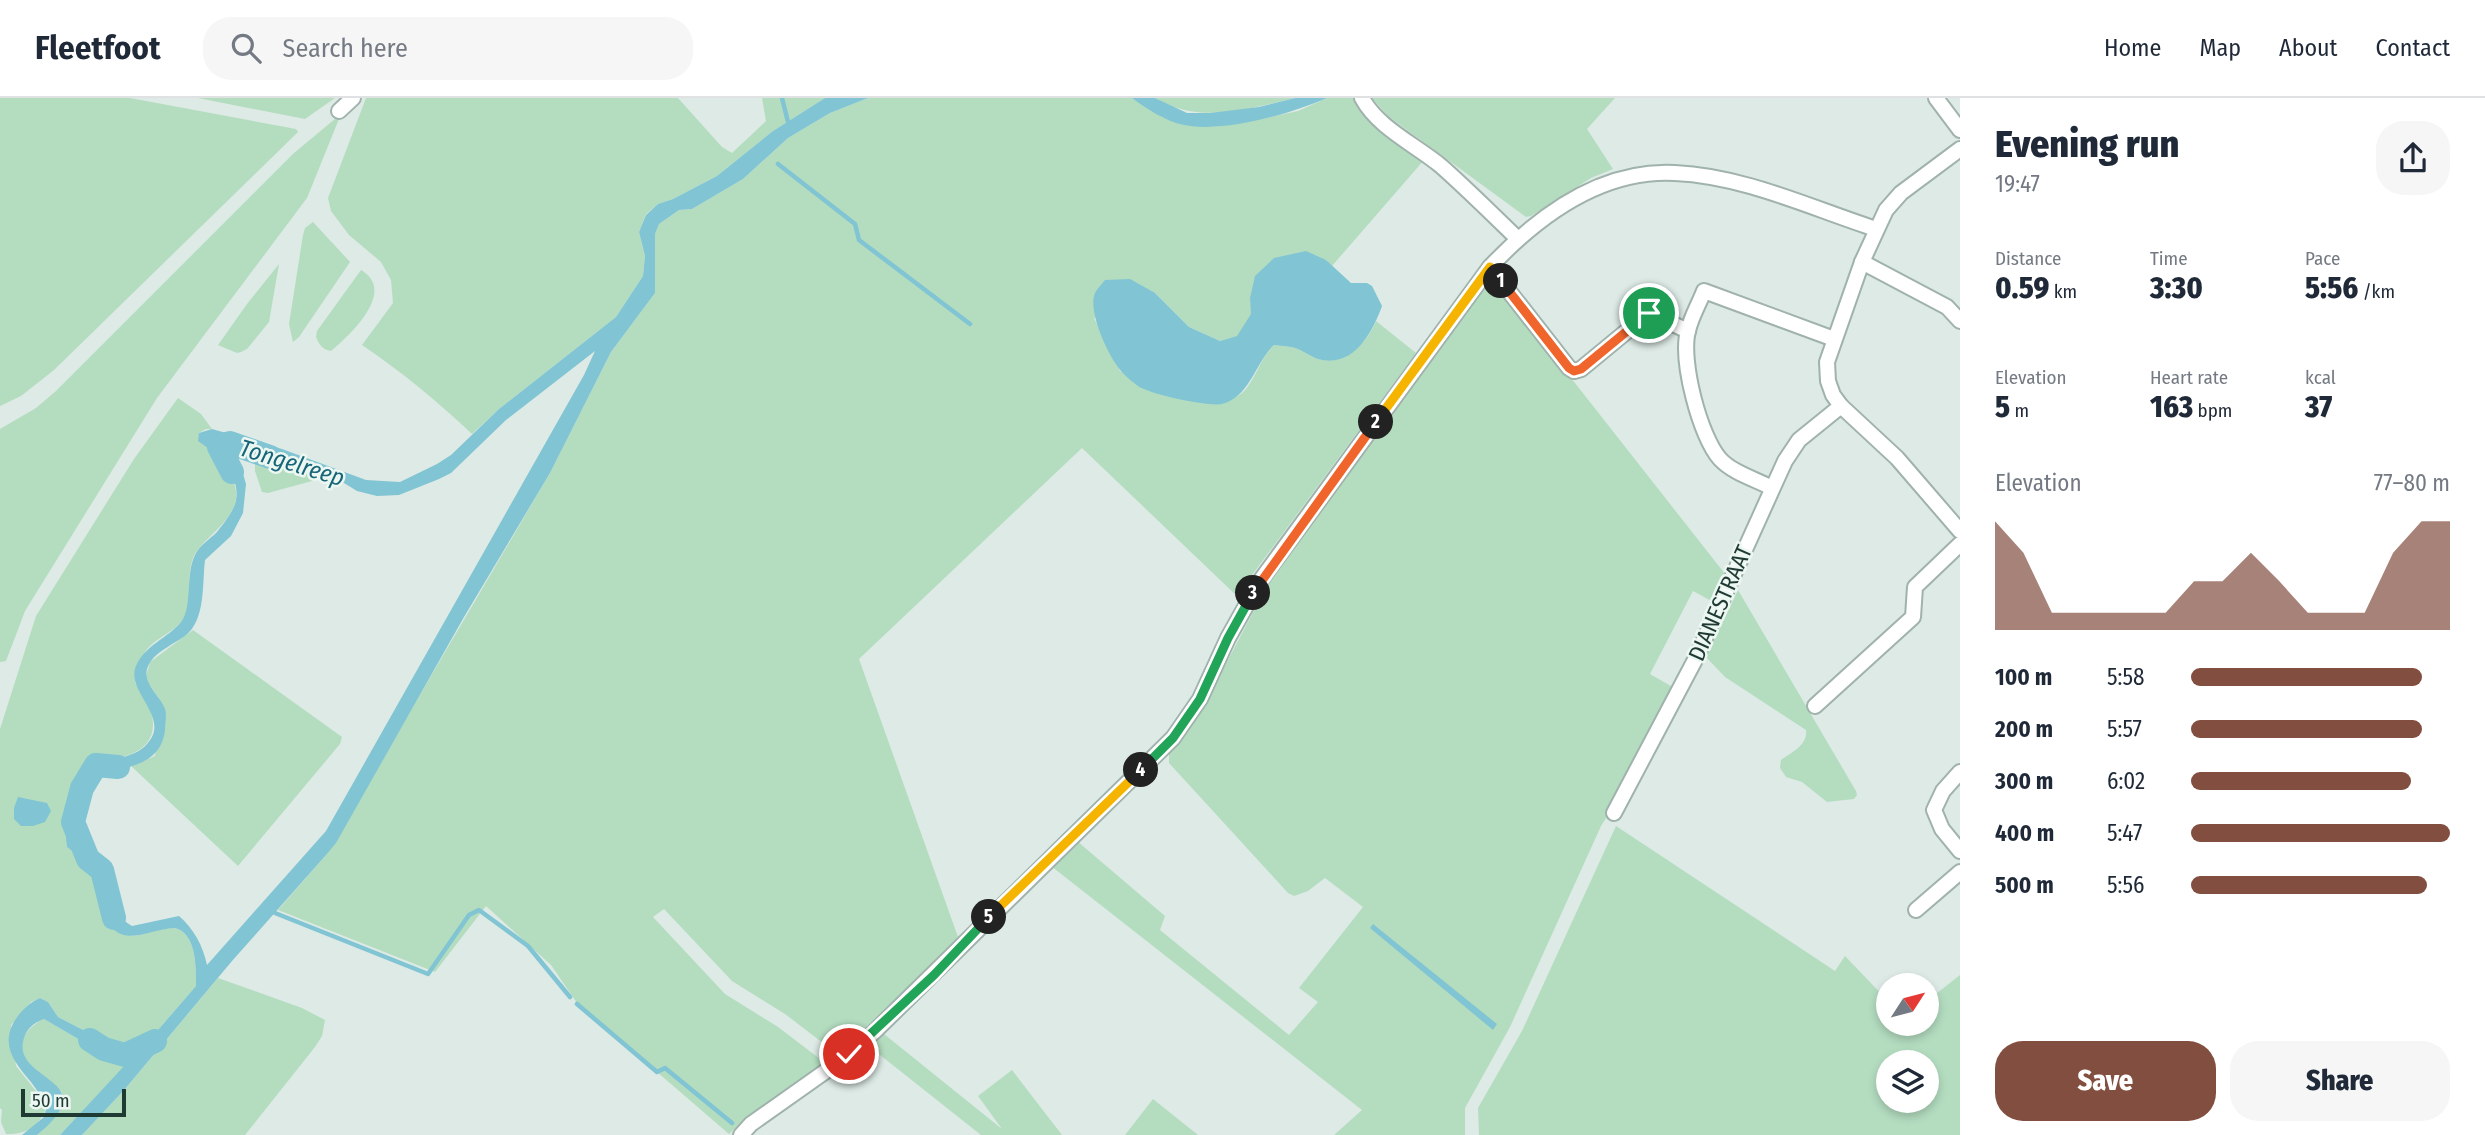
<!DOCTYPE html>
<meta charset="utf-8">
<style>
:root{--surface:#fff;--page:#f6f6f7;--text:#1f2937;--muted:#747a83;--line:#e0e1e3;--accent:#824e40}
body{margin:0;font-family:"Fira Sans Condensed",sans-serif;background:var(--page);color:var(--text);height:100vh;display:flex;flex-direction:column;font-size:26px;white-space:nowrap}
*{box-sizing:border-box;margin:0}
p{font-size:23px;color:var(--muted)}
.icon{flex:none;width:38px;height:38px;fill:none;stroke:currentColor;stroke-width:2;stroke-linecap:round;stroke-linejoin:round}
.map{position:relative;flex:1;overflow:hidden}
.panel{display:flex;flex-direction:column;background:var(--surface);width:525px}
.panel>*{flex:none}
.needle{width:46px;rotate:54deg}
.controls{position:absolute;left:1876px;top:875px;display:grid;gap:14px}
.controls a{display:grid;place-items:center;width:63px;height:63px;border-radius:50%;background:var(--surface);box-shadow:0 4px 10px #0003;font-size:35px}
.scale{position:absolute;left:21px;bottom:18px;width:105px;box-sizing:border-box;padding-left:7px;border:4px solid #1e3a33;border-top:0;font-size:19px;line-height:24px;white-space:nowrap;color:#1e3a33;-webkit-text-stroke:5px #edf7f2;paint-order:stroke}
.pin{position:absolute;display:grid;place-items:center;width:60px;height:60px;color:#fff;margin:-30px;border:4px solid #fff;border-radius:50%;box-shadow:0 2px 7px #0007}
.km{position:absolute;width:35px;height:35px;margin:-18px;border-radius:50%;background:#222;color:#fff;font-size:19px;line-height:35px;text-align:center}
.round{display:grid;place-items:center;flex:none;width:74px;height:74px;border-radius:28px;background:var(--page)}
.headline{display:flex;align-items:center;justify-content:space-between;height:119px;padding:0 35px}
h1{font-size:38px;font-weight:800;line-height:52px}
.stats{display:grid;grid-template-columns:repeat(3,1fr);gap:10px;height:119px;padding:7px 35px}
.stats div{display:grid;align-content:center}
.stats b{font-size:30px;font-weight:800}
.stats small{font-size:19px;font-weight:400}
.stats p{font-size:19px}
.chart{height:196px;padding:14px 35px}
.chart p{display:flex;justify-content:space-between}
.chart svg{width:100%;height:126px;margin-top:7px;fill:var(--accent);opacity:.7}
.primary-button{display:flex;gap:14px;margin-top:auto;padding:14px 35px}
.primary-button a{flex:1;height:80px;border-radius:28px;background:var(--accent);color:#fff;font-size:28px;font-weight:800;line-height:80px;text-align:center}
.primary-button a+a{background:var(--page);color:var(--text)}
ul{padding:0 35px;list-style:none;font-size:23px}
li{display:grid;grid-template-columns:112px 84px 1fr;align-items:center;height:52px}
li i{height:18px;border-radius:9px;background:var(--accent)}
header{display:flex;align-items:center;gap:42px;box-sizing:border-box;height:98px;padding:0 35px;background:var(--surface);border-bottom:2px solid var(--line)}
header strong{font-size:33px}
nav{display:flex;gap:38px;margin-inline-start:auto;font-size:24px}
.search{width:490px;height:63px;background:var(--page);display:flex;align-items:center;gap:18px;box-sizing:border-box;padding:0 24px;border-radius:28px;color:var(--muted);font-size:26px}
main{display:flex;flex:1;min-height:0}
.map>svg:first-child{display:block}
</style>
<header>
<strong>Fleetfoot</strong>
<div class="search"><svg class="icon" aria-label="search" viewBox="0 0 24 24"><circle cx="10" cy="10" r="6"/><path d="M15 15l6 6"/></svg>Search here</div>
<nav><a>Home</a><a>Map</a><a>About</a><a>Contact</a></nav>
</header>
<main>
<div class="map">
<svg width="1960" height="1037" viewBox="0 0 1960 1037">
<rect width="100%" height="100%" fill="#ddeae5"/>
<g fill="#b4ddc0" fill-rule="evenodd">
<polygon points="0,0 130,0 296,31 298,34 54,272 21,298 0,308"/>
<polygon points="198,0 335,0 305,21"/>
<path d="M 366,0 L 678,0 L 722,49 L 732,55 L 766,23 L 762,0 L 825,0 L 773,33 L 717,78 L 673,101 L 658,106 L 646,116 L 639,134 L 645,158 L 643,178 L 616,219 L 499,311 L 472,336 C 437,303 402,274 362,247 L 393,205 L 391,182 L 381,164 L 349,137 L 331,113 L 328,100 Z"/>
<path d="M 868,0 L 1132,0 L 1162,19 L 1185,27 L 1211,28 L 1261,21 L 1298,13 L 1327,0 L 1355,0 C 1372,29 1397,44 1424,62 L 1332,168 L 1326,162 L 1250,200 L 1252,216 L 1238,238 L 1220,243 L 1189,229 L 1155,195 L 1094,220 L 1120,273 L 1222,306 C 1230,302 1240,298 1246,291 C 1257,277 1261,260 1274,247 C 1280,248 1286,248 1291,249 C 1302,251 1311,260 1322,262 C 1346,266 1368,244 1376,223 L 1416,255 L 1252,477 L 1239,500 L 1082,350 L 859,561 L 958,839 L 894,904 L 836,955 L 785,916 L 732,883 L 664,811 L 653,819 L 725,896 L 778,929 L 824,964 L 747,1019 L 729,1036 L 577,905 L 551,867 L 486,808 L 435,874 L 278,812 L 326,757 L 550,375 L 611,254 L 655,195 L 655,136 L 659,126 L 679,112 L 692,111 L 743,81 L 788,40 L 830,15 Z"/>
<path d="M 1155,0 L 1295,0 C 1247,11 1200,27 1155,0 Z"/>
<polygon points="1372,0 1615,0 1587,31 1613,71 1591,80 1531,118 1526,119 1388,18"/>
<polygon points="341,16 307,100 157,300 25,513 6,563 0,564 0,331 36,310 56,293 294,55"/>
<polygon points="313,124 350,164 299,239 293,244 289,226 303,137 305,130"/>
<polygon points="279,166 269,224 247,251 241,254 237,255 218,247 247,206"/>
<path d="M 361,172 C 397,193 351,236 331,253 C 322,251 320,248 316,239 L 317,233 Z"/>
<polygon points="1490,182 1575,285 1729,481 1717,506 1693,493 1650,576 1676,591 1617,703 1601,728 1510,929 1465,1010 1465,1037 1334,1037 1362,1012 1051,768 1077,743 1165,818 1160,832 1289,937 1318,904 1299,890 1363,809 1325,780 1308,793 1294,798 1288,795 1169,665 1169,655 1201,613 1267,488 1329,397"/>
<path d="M 178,300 L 201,316 L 212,331 L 206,331 L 199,335 C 209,356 230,365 235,388 C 243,417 210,434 196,454 C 184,474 194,500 185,518 C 177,534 155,539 145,554 C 140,561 138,576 135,584 C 140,593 149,603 151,613 C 163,656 119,662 87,664 C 75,687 62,724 67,749 C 93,769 115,781 103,816 C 133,854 138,831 175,830 C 197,836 196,870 196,888 L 158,932 L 116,949 L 58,919 L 48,904 L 40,900 L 31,904 L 11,927 L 16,968 L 47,1007 C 41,1027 27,1037 6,1036 L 1,1024 L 2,1012 L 0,1010 L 0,631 L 36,518 L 134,361 Z"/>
<polygon points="255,358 274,365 285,363 323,380 268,395 262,394 255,373"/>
<path d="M 1738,492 L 1856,693 L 1857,697 L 1854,701 L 1827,704 L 1802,684 L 1786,679 L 1780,670 L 1781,662 C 1792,654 1808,647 1806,632 L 1725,579 L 1706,559 Z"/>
<polygon points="193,532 342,639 340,646 238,768 131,668 155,658 159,600 148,585 146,578 150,564"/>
<path d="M 1616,728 L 1835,873 L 1845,858 L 1888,903 L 1888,926 L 1927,926 L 1927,903 L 1960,877 L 1960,1037 L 1479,1037 L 1478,1010 L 1522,933 ZM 1927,964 L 1927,1003 L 1888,1003 L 1888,964 Z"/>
<polygon points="218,880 302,910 325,922 322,938 315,949 245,1037 82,1037 125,991"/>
<path d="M 44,921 L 109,959 L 135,950 L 140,952 L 60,1037 L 37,1037 C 50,1026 64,1011 62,994 C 51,984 32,973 25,960 C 14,944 30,927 44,921 Z"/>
<polygon points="884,936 1002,1031 978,998 1012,972 1062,1037 981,1037 870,949"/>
<polygon points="1153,1001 1198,1037 1125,1037"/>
</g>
<g fill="#81c4d3" fill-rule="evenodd">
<path d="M 825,0 L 868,0 L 830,15 L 788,40 L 743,81 L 692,111 L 679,112 L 659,126 L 655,136 L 655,195 L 611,254 L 550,375 L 464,519 L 336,745 L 326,757 L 232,863 L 125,991 L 82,1037 L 60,1037 L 139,952 L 134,950 L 109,959 L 44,921 C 33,925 25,932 23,944 C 17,973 66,981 63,1003 C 61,1016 47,1029 37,1037 L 22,1037 L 44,1019 L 47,1007 C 42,1000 37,992 31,984 C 14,964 0,947 15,922 C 22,912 29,905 40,900 L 48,904 L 58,919 L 116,949 L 158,932 L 196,888 C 196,870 197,836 175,830 C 146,831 121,854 103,816 C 115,781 92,769 67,749 C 62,724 75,687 87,664 C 105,663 134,661 147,646 C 172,619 125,594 136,568 C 145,547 168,540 181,524 C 193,509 185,477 195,457 C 199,448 210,441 217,434 C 224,425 234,413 236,402 C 241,377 216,355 198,343 L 199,335 L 212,331 L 282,351 L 366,382 L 400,384 L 437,366 L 451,357 L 499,311 L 616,219 L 643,178 L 645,158 L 639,134 L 646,117 L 658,106 L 673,101 L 717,78 L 773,33 ZM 595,253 L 584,277 L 326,733 L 207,867 C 203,848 194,831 179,818 L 132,828 C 102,811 126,791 111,772 C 102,761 80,753 76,739 C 74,730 86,686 89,676 C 120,671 161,670 165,632 C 165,626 167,617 165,611 C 159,595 137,582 151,563 C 158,553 175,545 185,538 C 206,522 202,486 205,462 L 231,438 L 243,415 L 246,386 L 241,369 L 224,350 L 226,344 L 231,342 L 238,345 L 244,353 L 255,358 L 274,365 L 285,363 L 323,380 L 344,385 L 357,393 L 377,398 L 399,397 L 439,381 L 451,375 L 506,322 Z"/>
<path d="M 1132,0 L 1155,0 L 1187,15 L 1210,15 L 1259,9 L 1295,0 L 1327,0 C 1290,16 1225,35 1184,27 C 1165,23 1147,11 1132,0 Z"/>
<path d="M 1306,153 L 1326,162 L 1351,185 L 1367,185 L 1372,188 L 1382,208 C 1373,233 1355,268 1322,262 C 1311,260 1302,251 1291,249 C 1286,248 1280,248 1274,247 C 1255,265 1250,299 1222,306 C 1208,309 1149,296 1138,288 C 1133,284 1126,279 1122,274 C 1109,260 1087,213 1095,195 C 1097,191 1102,186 1105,182 L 1130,181 L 1155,195 L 1189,229 L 1220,243 L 1237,238 L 1251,216 L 1250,200 L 1255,178 L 1274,160 Z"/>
<polygon points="18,699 47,705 51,713 45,724 33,728 21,728 14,721 14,710"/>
<polygon points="1373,826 1497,926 1493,932 1370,830"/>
</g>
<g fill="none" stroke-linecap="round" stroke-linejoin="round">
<g stroke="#81c4d3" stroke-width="4.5">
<polyline points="782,0 788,24"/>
<polyline points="778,66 855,126 859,142 970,226"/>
<polyline points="275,815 428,876 469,817 479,812 528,848 570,899"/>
<polyline points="577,906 657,974 665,970 732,1025"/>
</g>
<g stroke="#81c4d3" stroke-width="24">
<polyline points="232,374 219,349 230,345 270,359"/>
<polyline points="114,820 102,772 88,761 73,724 82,690 96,667 118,669"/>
<polyline points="90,942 104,951 125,957 155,943"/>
</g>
<defs>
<g id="minor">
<path d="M 1362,0 C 1378,30 1416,47 1441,68 C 1467,91 1492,116 1517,140"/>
<polyline points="1936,0 1960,32"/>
<polyline points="339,13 353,0"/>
<polyline points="1960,51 1901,95 1886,112 1862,164 1827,264 1828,283 1833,297 1841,308 1897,360 1960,433"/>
<polyline points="1862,164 1947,209 1960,223"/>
<polyline points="1490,169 1569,270 1574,273 1581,271 1649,215 1688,233"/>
<path d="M 1772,390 C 1755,381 1733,375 1720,361 C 1700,339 1680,262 1688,233 C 1691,219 1699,206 1704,193 L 1834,241"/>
<polyline points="1815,608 1913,519 1915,489 1960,446"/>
<polyline points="1960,674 1943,693 1934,712 1942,731 1960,753"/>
<polyline points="1614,715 1696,560 1785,363 1799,342 1841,308"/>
<polyline points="1916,812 1960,774"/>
<path d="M 741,1037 L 751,1026 L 843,961 L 875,933 L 1173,640 L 1200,601 L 1228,540 L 1260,483 L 1490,169 C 1538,118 1602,71 1675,75 C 1744,78 1811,110 1876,131"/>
</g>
</defs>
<use href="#minor" stroke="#a0b2ac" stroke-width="18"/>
<use href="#minor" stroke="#fff" stroke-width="14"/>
</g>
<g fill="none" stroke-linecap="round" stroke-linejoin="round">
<defs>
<polyline id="split-1" points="1501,183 1569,270 1574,273 1581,271 1649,215"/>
<polyline id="split-2" points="1376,324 1490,169 1501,183"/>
<polyline id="split-3" points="1253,495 1376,324"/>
<polyline id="split-4" points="1141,672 1173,640 1200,601 1228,540 1253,495"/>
<polyline id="split-5" points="989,819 1141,672"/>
<polyline id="split-6" points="849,956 934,877 989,819"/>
</defs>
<use href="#split-1" stroke="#fff" stroke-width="14"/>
<use href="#split-2" stroke="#fff" stroke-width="14"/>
<use href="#split-3" stroke="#fff" stroke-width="14"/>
<use href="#split-4" stroke="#fff" stroke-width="14"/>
<use href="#split-5" stroke="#fff" stroke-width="14"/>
<use href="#split-6" stroke="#fff" stroke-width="14"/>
<use href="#split-1" stroke="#f0652b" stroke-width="9"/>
<use href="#split-2" stroke="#f5b400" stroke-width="9"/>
<use href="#split-3" stroke="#f0652b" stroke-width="9"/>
<use href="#split-4" stroke="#22a559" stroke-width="9"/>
<use href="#split-5" stroke="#f5b400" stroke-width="9"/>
<use href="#split-6" stroke="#22a559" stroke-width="9"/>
</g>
<g text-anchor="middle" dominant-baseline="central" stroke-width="5" stroke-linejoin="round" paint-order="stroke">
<g font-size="23" fill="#1e3a33" stroke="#edf7f2">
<text transform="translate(1720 505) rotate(-66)">DIANESTRAAT</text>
</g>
<g font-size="24" font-style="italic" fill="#166578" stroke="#edf7f2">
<text transform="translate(292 365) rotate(17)">Tongelreep</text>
</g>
</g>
</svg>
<div class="controls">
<a><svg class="needle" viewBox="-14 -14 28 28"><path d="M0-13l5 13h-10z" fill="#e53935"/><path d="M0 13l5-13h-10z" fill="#747a83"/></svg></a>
<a><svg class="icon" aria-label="layers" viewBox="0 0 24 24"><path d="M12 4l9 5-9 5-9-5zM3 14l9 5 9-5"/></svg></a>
</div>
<div class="scale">50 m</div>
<div class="pin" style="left:1649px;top:215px;background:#1e9e55"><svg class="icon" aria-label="arrive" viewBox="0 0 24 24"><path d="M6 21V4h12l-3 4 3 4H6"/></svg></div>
<div class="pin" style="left:849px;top:956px;background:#d93025"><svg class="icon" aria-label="check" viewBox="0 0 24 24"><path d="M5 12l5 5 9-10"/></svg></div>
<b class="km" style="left:1501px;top:183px">1</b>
<b class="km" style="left:1376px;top:324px">2</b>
<b class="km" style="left:1253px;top:495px">3</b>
<b class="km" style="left:1141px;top:672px">4</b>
<b class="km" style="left:989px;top:819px">5</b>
</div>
<section class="panel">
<div class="headline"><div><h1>Evening run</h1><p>19:47</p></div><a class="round"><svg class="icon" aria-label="share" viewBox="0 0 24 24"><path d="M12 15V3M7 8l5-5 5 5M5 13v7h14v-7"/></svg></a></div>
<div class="stats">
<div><p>Distance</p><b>0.59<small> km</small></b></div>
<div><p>Time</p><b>3:30</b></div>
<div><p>Pace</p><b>5:56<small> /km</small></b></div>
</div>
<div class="stats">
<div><p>Elevation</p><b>5<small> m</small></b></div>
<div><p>Heart rate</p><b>163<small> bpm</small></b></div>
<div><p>kcal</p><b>37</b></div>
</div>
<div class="chart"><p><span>Elevation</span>77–80 m</p>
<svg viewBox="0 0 160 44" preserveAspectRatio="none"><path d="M0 44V6L10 17L20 38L30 38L40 38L50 38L60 38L70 27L80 27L90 17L100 27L110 38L120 38L130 38L140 17L150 6L160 6V44z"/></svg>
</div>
<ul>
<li><b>100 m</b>5:58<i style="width:89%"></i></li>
<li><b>200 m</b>5:57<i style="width:89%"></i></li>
<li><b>300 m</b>6:02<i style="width:85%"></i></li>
<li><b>400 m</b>5:47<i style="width:100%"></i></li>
<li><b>500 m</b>5:56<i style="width:91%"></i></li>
</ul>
<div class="primary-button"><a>Save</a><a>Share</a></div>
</section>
</main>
